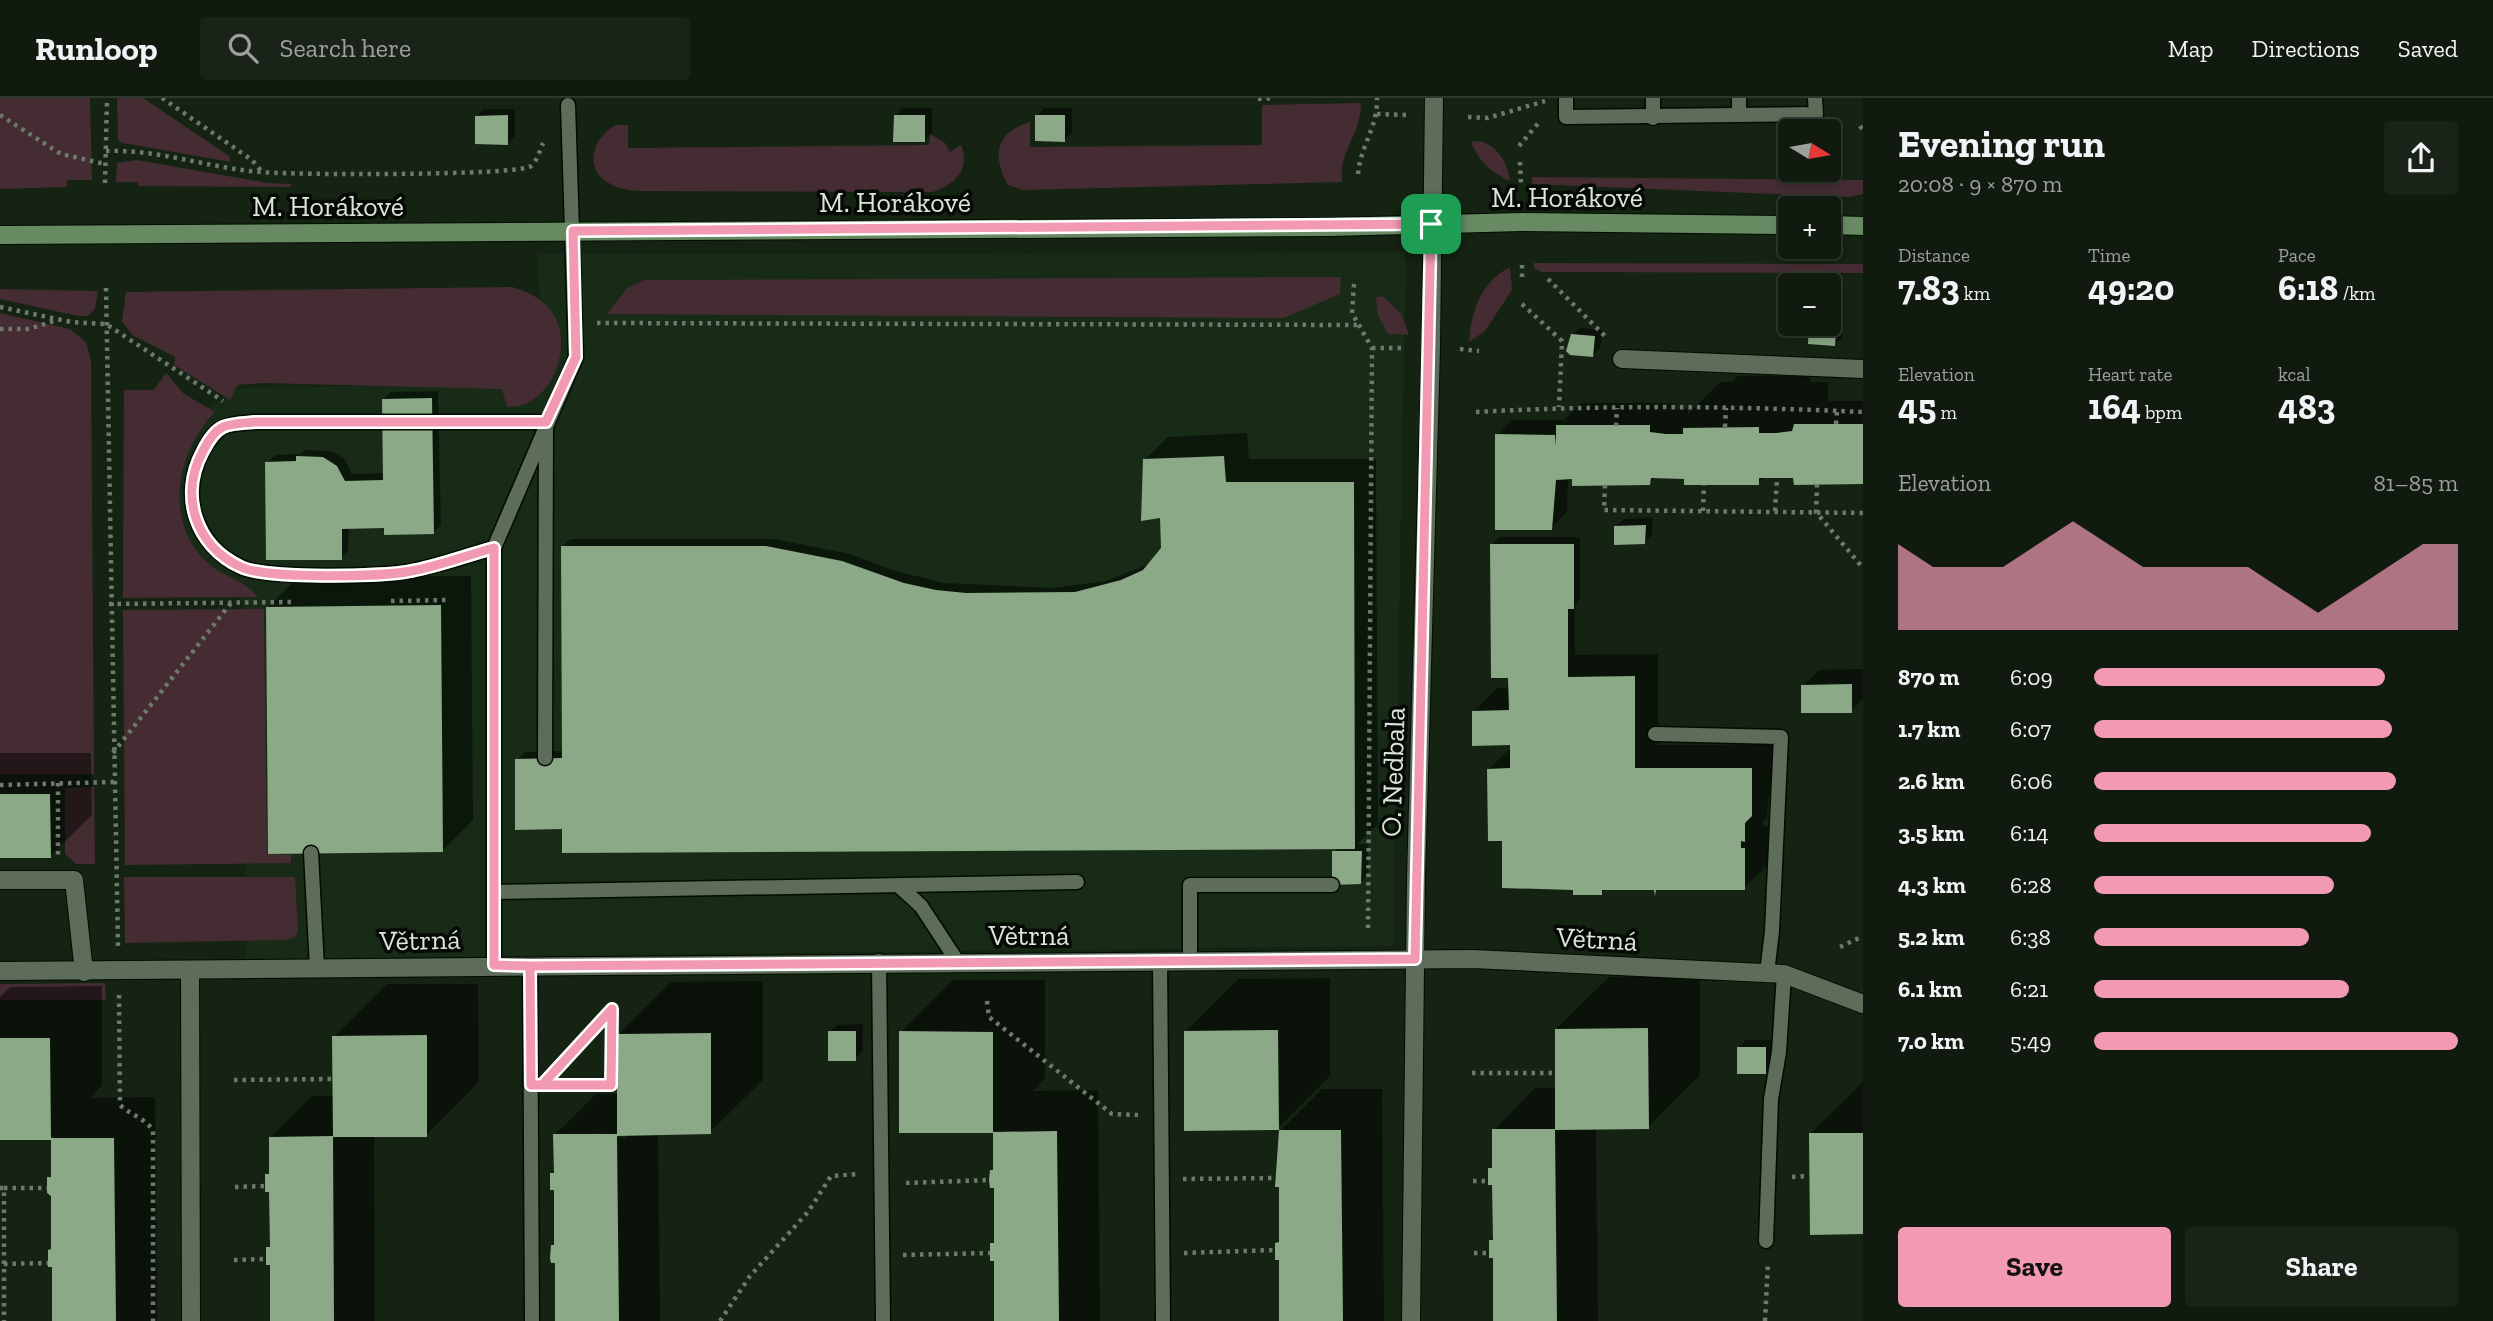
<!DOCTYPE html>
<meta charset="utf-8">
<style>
:root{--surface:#101a0e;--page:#192317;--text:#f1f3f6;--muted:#9ca19e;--line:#30382e;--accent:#f19ab2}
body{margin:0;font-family:"Zilla Slab",serif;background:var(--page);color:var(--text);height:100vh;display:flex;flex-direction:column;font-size:26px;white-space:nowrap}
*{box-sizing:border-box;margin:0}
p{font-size:23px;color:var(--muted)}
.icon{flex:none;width:38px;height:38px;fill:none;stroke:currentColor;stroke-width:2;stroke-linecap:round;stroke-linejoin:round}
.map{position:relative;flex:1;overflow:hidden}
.panel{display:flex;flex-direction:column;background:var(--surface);width:630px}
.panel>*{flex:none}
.needle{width:46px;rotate:101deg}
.tools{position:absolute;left:1778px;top:21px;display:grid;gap:14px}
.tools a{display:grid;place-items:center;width:63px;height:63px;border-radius:7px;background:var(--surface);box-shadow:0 4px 10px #0003,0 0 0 2px var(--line);font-size:35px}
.pin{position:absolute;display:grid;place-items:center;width:60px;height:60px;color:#fff;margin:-30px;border-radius:14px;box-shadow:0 4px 10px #0006}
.round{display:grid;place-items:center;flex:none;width:74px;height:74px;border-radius:7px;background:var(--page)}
.summary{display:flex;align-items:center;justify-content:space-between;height:119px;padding:0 35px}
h1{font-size:38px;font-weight:700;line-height:52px}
.stats{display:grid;grid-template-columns:repeat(3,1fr);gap:10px;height:119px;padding:7px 35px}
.stats div{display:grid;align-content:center}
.stats b{font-size:35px;font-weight:700}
.stats small{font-size:19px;font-weight:400}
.stats p{font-size:19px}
.chart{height:196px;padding:14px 35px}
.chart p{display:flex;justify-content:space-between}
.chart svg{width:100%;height:126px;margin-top:7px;fill:var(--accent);opacity:.7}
.primary-button{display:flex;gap:14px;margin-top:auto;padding:14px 35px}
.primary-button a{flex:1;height:80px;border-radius:7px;background:var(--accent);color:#111;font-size:28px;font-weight:700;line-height:80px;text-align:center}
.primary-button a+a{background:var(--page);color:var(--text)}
ul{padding:0 35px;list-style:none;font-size:23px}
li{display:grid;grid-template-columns:112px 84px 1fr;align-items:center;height:52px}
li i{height:18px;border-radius:9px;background:var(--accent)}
header{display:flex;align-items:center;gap:42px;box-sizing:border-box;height:98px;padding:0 35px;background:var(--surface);border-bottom:2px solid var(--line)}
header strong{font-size:33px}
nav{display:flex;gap:38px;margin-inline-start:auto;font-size:24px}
.search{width:490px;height:63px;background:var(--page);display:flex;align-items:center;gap:18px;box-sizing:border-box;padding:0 24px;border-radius:7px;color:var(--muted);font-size:26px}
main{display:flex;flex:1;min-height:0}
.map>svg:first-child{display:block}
</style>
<header>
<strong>Runloop</strong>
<div class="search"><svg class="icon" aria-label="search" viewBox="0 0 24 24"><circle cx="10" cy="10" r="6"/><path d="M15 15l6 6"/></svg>Search here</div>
<nav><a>Map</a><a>Directions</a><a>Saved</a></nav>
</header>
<main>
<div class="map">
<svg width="1863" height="1223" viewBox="0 0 1863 1223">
<rect width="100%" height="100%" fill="#152313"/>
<polygon fill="#182b16" points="1406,154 1393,848 246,861 242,486 202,470 174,419 178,357 202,313 239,290 542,284 538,156"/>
<g fill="#442c32">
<polygon points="0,0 90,0 92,82 67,82 67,89 0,91"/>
<polygon points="117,0 143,0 229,58 231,64 123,45 118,42"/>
<path d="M 1361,5 C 1360,42 1339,49 1342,84 L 1023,92 L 1008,87 C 992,57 995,35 1030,24 L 1030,49 L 1262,47 L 1262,7 Z"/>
<path d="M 616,27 L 628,27 L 628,50 L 929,47 L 930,36 L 945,45 L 950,54 L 961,47 C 971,72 954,87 932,94 L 639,93 C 628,92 617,91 607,84 C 583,68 594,38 616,27 Z"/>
<path d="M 1481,43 C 1499,50 1507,64 1510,83 C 1492,75 1478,63 1471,44 Z"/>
<polygon points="137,62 268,85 291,86 291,89 139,88 138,84 116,84 117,65"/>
<polygon points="1532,79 1863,82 1863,96 1849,99 1532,86"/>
<polygon points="1534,165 1863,166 1863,175 1542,174 1534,170"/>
<path d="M 1510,169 L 1512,192 L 1485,233 L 1469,244 C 1471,213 1481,184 1510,169 Z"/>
<polygon points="1341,179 1340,196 1284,220 607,216 627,190 644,182"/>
<path d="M 512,189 C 529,194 546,202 555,219 C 573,253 549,311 507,309 L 502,291 L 262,285 L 238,287 L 230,302 L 174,267 L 175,259 L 132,237 L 122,223 L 126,194 Z"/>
<polygon points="0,191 98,193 95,211 88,218 78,218 0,201"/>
<polygon points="1376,199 1384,199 1402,217 1409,237 1388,236 1378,218"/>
<polygon points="0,215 70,231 86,244 91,262 94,676 0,676"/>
<path d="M 166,275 L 184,296 L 215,314 C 177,352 162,426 209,466 C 224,479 245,482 258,499 L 123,500 L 124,292 L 154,292 Z"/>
<polygon points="264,511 267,756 291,757 291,765 125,767 123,512"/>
<polygon points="94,689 95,766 76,766 65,756 65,690"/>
<polygon points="124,779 295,779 298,832 295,839 286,842 125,845"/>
<polygon points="105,885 106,902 0,902 0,886"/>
</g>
<g fill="#0007" fill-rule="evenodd">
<polygon points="903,10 932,10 932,35 924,43 896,17"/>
<polygon points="1044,10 1072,10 1072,35 1064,42 1037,18"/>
<polygon points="484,11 515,11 515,38 508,45 477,18"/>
<polygon points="1829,213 1843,214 1842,239 1835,246 1809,244 1811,226 1829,226"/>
<polygon points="1580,230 1602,232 1600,250 1593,257 1572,237"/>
<polygon points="1810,277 1810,284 1828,284 1828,303 1863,303 1863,384 1795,378 1765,379 1758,385 1685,379 1656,379 1649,385 1568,380 1567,414 1551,430 1497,337 1512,322 1564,322 1581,305 1673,305 1673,311 1688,311 1688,316 1720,284 1732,284 1738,278"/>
<polygon points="438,293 441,427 434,434 386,428 349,429 348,452 341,460 267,365 275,357 301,356 305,352 331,353 344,360 352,376 385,375 383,301 391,294"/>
<polygon points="1247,335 1249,361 1376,361 1378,726 1357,746 1368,746 1368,777 1360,785 1334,754 1339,749 564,729 517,662 525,654 563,653 563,449 570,441 774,441 850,456 892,472 944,485 1054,490 1105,483 1150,466 1162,450 1162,418 1144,362 1168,339"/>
<polygon points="1653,420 1652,437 1645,444 1616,429 1624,421"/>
<polygon points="1499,439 1580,439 1580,501 1575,507 1575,557 1658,556 1658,647 1774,647 1775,693 1768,700 1767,719 1763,723 1763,728 1768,728 1768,767 1744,790 1606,790 1602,795 1574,791 1504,741 1489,671 1512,649 1512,645 1473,614 1497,590 1510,590 1492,447"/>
<polygon points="471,478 473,722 443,752 268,510 298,479"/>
<polygon points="1863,571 1863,601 1851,613 1803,588 1819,572"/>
<polygon points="0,655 91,655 92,717 50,758 0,758"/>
<polygon points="1700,878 1700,977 1648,1029 1596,1030 1598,1223 1495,1223 1495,1158 1490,1143 1494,1139 1494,1085 1490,1070 1494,1066 1494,1032 1535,990 1557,990 1556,931 1609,879"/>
<polygon points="1330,880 1330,978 1278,1030 1186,933 1238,881"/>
<polygon points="953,882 1045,882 1045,981 1032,993 1098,992 1100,1223 996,1223 996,1161 992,1146 996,1142 995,1088 991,1073 995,1069 995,1033 901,1033 901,934"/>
<path d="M 763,883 L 763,982 L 710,1034 L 658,1035 L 660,1223 L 556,1223 L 556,1163 L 552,1148 L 556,1145 L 556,1091 L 552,1075 L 556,1071 L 555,1037 L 596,996 L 619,996 L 619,936 L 671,884 ZM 591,1035 L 626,1036 L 626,1040 L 591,1039 Z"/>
<polygon points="387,886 478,886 479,984 426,1037 374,1037 375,1223 272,1223 272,1165 268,1150 272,1146 271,1092 267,1077 271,1073 271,1039 312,998 334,998 334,939"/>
<polygon points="102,888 102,987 90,1000 155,999 157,1223 54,1223 54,1168 50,1152 53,1149 53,1097 49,1079 53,1075 53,1037 50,1040 0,1040 0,899 10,889"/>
<polygon points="863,926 863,953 855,961 829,934 837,927"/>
<polygon points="1746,942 1773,942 1773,967 1766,974 1739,950"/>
<polygon points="1863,984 1863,1135 1810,1036"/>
<polygon points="1322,991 1382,991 1384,1223 1281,1223 1280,1160 1277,1145 1280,1142 1280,1033"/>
</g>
<g fill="#8ba887">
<polygon points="508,17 508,47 475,46 475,18"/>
<polygon points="894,17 925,17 925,44 893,44"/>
<polygon points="1035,17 1065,17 1065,44 1035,43"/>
<polygon points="1829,221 1837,221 1835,248 1808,246 1809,226 1829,226"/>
<polygon points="1571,236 1595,238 1593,259 1570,257 1566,253"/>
<polygon points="432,300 434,436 384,437 384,430 342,431 342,462 266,462 265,364 296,363 296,358 323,359 337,368 345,383 383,382 382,301"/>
<polygon points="1794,326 1863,326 1863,386 1794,387 1793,380 1759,380 1759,387 1684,387 1684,381 1651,380 1650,387 1572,388 1572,381 1556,382 1552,432 1495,432 1495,336 1555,337 1556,348 1556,327 1650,327 1650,334 1666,336 1683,336 1683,330 1759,329 1759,335 1777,335 1792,333"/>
<polygon points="1224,358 1226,384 1354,384 1355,751 562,755 562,731 515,732 515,661 562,660 561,448 766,448 842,463 904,485 936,492 966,495 1075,494 1121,482 1143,472 1161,450 1160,420 1141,423 1143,361"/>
<polygon points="1646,427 1645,446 1614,447 1614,428"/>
<polygon points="1490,446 1574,446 1574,511 1568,511 1568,579 1635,578 1635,670 1752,670 1752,718 1745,725 1745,744 1741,743 1741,750 1745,750 1745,792 1656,792 1655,798 1654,792 1602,792 1602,797 1573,797 1573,792 1502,790 1502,743 1488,743 1487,671 1510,670 1510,647 1472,648 1472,613 1509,612 1508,580 1491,580"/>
<polygon points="441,507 443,754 268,756 266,509"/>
<polygon points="1852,586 1852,615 1801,615 1801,587"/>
<polygon points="0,696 50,696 51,760 0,760"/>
<polygon points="1332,753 1362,753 1361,786 1332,787"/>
<polygon points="1648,930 1649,1031 1555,1032 1555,931"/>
<polygon points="1278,932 1279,1032 1184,1033 1184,933"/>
<rect x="828" y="933" width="28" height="30"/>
<polygon points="899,933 993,934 993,1034 1057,1033 1059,1223 994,1223 994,1163 990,1163 990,1145 994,1145 994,1090 990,1090 989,1082 990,1072 993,1072 993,1035 899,1035"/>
<polygon points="711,935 711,1036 617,1038 619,1223 555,1223 555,1165 551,1165 550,1160 551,1147 554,1147 554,1092 550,1092 550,1075 554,1075 553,1036 617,1036 617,936"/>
<polygon points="427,937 427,1039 333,1039 332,938"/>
<polygon points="0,940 50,940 51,1042 0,1042"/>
<rect x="1737" y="949" width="29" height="27"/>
<polygon points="1492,1031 1555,1031 1557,1223 1493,1223 1493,1160 1489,1160 1489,1142 1493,1142 1492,1087 1488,1087 1488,1070 1492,1070"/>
<polygon points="1279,1032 1341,1032 1343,1223 1279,1223 1279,1162 1275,1162 1275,1145 1279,1144 1279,1089 1275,1089"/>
<polygon points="1809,1035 1863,1035 1863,1136 1810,1137"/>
<polygon points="333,1038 334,1223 270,1223 270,1167 266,1167 266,1149 270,1149 269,1094 265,1094 265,1076 269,1076 269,1039"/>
<polygon points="51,1040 114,1040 116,1223 52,1223 52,1169 48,1169 48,1152 51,1151 51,1098 47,1095 47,1079 51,1079"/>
</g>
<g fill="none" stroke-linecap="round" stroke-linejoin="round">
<defs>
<g id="lane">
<polyline points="1566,0 1566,19 1816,16 1815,0"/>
<polyline points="1739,0 1739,17"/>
<polyline points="1653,20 1653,0"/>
<polyline points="494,450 494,867"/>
<polyline points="1655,636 1781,639 1772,833 1767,875"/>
<path d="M 545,660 L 546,324 L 255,324 C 246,325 232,325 223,329 C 215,333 207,345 203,353 C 179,397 195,447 241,469 C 265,481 382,479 411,473 C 439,468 467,457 494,450 L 576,259 L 568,7"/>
<polyline points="311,755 317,870"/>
<polyline points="899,788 921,808 957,863"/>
<polyline points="494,794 1077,784"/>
<polyline points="1160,862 1163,1223"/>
<polyline points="1190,862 1190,787 1332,787"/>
<polyline points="879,863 883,1223"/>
<polyline points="530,868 532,1223"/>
<polyline points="1766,1143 1771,1001 1779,954 1784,876"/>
</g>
<g id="street">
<polyline points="1622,261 1863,271"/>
<polyline points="0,782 74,782 84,874"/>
<polyline points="190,872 191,1223"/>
<polyline points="0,873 1473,861 1784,876 1863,906"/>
<polyline points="1411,1223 1416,780 1431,250 1434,0"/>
</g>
<g id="secondary">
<polyline points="1829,127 1863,128"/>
<polyline points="0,137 1329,129 1522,124 1790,127"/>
</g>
</defs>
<use href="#lane" stroke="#020c01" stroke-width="17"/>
<use href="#street" stroke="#020c01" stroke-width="20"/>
<use href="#secondary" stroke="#020c01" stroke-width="20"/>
<g stroke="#6d796c" stroke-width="4.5" stroke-dasharray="3.5 5" stroke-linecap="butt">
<polyline points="162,0 252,62 262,74"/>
<polyline points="1258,1 1272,0"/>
<polyline points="1377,16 1407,17"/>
<polyline points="0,17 61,56 105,66"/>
<polyline points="1468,19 1488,20 1545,3"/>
<polyline points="1860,28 1863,32"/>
<polyline points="1519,48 1541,22"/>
<path d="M 106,53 C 158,51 209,70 260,74 C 289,77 520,78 531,68 C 537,63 540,52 543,45"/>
<polyline points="1520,64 1521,86"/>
<path d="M 1358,76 C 1360,49 1378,29 1377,0"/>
<polyline points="105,85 107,0"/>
<polyline points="1522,167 1522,181"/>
<polyline points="1548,181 1607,240"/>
<polyline points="1354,186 1352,215 1372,250 1368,835"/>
<polyline points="106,190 118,848"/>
<polyline points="1522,206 1562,243 1559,309"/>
<polyline points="0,209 71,224 106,226 223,303"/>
<polyline points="597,225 1358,227"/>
<polyline points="0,231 29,231 57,222"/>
<polyline points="1372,250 1406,250"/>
<polyline points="1460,251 1479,253"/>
<path d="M 1476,314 C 1605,307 1734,308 1863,314"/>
<polyline points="1836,326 1837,313"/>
<polyline points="1616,328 1617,310"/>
<polyline points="1725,329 1726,310"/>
<polyline points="1817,386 1816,414 1863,470"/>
<polyline points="1605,387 1604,412 1863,415"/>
<polyline points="1703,413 1704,387"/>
<polyline points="1775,413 1777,380"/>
<polyline points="391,503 449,502"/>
<polyline points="109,506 294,504"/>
<polyline points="113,655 231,505"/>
<polyline points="58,685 58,757"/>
<polyline points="0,687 114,684"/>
<polyline points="1840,849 1863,838"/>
<path d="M 119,897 L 120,1007 C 131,1017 144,1020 153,1032 L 153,1223"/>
<polyline points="987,903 989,919 1112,1016 1138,1017"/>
<polyline points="556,973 612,911"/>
<polyline points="1472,975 1555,975"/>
<polyline points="234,982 332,981"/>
<polyline points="552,987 617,987"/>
<polyline points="611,987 612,904"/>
<polyline points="1792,1079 1809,1078"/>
<polyline points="1183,1081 1275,1080"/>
<polyline points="1473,1083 1488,1083"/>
<polyline points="906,1085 989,1082"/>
<polyline points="235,1089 265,1088"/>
<polyline points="0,1090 4,1090 4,1223"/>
<polyline points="4,1090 47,1090"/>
<polyline points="1184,1155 1275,1152"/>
<polyline points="1474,1155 1489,1155"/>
<polyline points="903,1157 990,1155"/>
<polyline points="234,1162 266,1161"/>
<polyline points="4,1166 48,1165"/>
<polyline points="720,1223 750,1178 808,1114 831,1078 859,1076"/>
<polyline points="1765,1223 1768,1164"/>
</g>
<use href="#lane" stroke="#5d6d5a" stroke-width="14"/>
<use href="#street" stroke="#5d6d5a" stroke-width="18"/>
<use href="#secondary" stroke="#688a63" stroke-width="18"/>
</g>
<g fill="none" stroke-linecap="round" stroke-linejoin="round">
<defs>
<path id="route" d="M 1431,126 L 573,133 L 576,259 L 546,324 L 255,324 C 246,325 232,325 223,329 C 214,333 207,345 203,353 C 179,397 195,448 241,469 C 266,481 382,479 411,473 C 439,468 467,457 494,450 L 494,867 L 530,868 L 531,987 L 611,987 L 612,911 L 542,987 L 531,987 L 530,868 L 1415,861 L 1431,126"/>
</defs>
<use href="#route" stroke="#fff" stroke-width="14"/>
<use href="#route" stroke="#f19ab2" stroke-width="9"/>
</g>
<g text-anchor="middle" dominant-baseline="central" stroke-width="7" stroke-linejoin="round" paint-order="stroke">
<g font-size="28" fill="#dbe5da" stroke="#050a05">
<text x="1567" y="99">M. Horákové</text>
<text x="895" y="104">M. Horákové</text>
<text x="328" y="108">M. Horákové</text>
<text transform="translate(1393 674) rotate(-88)">O. Nedbala</text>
<text x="1029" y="837">Větrná</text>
<text transform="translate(1597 841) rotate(3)">Větrná</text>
<text transform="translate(420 842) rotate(-1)">Větrná</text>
</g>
</g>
</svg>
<div class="tools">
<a><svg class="needle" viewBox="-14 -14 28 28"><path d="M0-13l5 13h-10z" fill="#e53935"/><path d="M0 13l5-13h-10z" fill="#9ca19e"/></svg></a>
<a>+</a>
<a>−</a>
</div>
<div class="pin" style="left:1431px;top:126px;background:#1e9e55"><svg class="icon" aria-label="arrive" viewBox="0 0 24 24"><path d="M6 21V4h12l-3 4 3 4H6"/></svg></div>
</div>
<section class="panel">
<div class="summary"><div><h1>Evening run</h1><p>20:08 · 9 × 870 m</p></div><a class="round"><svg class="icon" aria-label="share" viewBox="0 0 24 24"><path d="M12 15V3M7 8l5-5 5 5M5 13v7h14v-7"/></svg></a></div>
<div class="stats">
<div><p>Distance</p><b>7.83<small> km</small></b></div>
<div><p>Time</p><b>49:20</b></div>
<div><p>Pace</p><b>6:18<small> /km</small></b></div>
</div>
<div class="stats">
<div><p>Elevation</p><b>45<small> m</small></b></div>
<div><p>Heart rate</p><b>164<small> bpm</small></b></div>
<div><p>kcal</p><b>483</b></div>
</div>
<div class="chart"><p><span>Elevation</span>81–85 m</p>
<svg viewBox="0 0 160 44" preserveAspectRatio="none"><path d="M0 44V14L10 22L20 22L30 22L40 14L50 6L60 14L70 22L80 22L90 22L100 22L110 30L120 38L130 30L140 22L150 14L160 14V44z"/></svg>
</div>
<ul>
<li><b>870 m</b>6:09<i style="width:80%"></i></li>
<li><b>1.7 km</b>6:07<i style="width:82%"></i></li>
<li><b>2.6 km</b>6:06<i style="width:83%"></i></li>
<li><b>3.5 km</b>6:14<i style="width:76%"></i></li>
<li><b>4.3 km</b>6:28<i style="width:66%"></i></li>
<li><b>5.2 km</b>6:38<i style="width:59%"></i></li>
<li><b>6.1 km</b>6:21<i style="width:70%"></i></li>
<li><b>7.0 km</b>5:49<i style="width:100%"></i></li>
</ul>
<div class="primary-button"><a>Save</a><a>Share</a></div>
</section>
</main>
